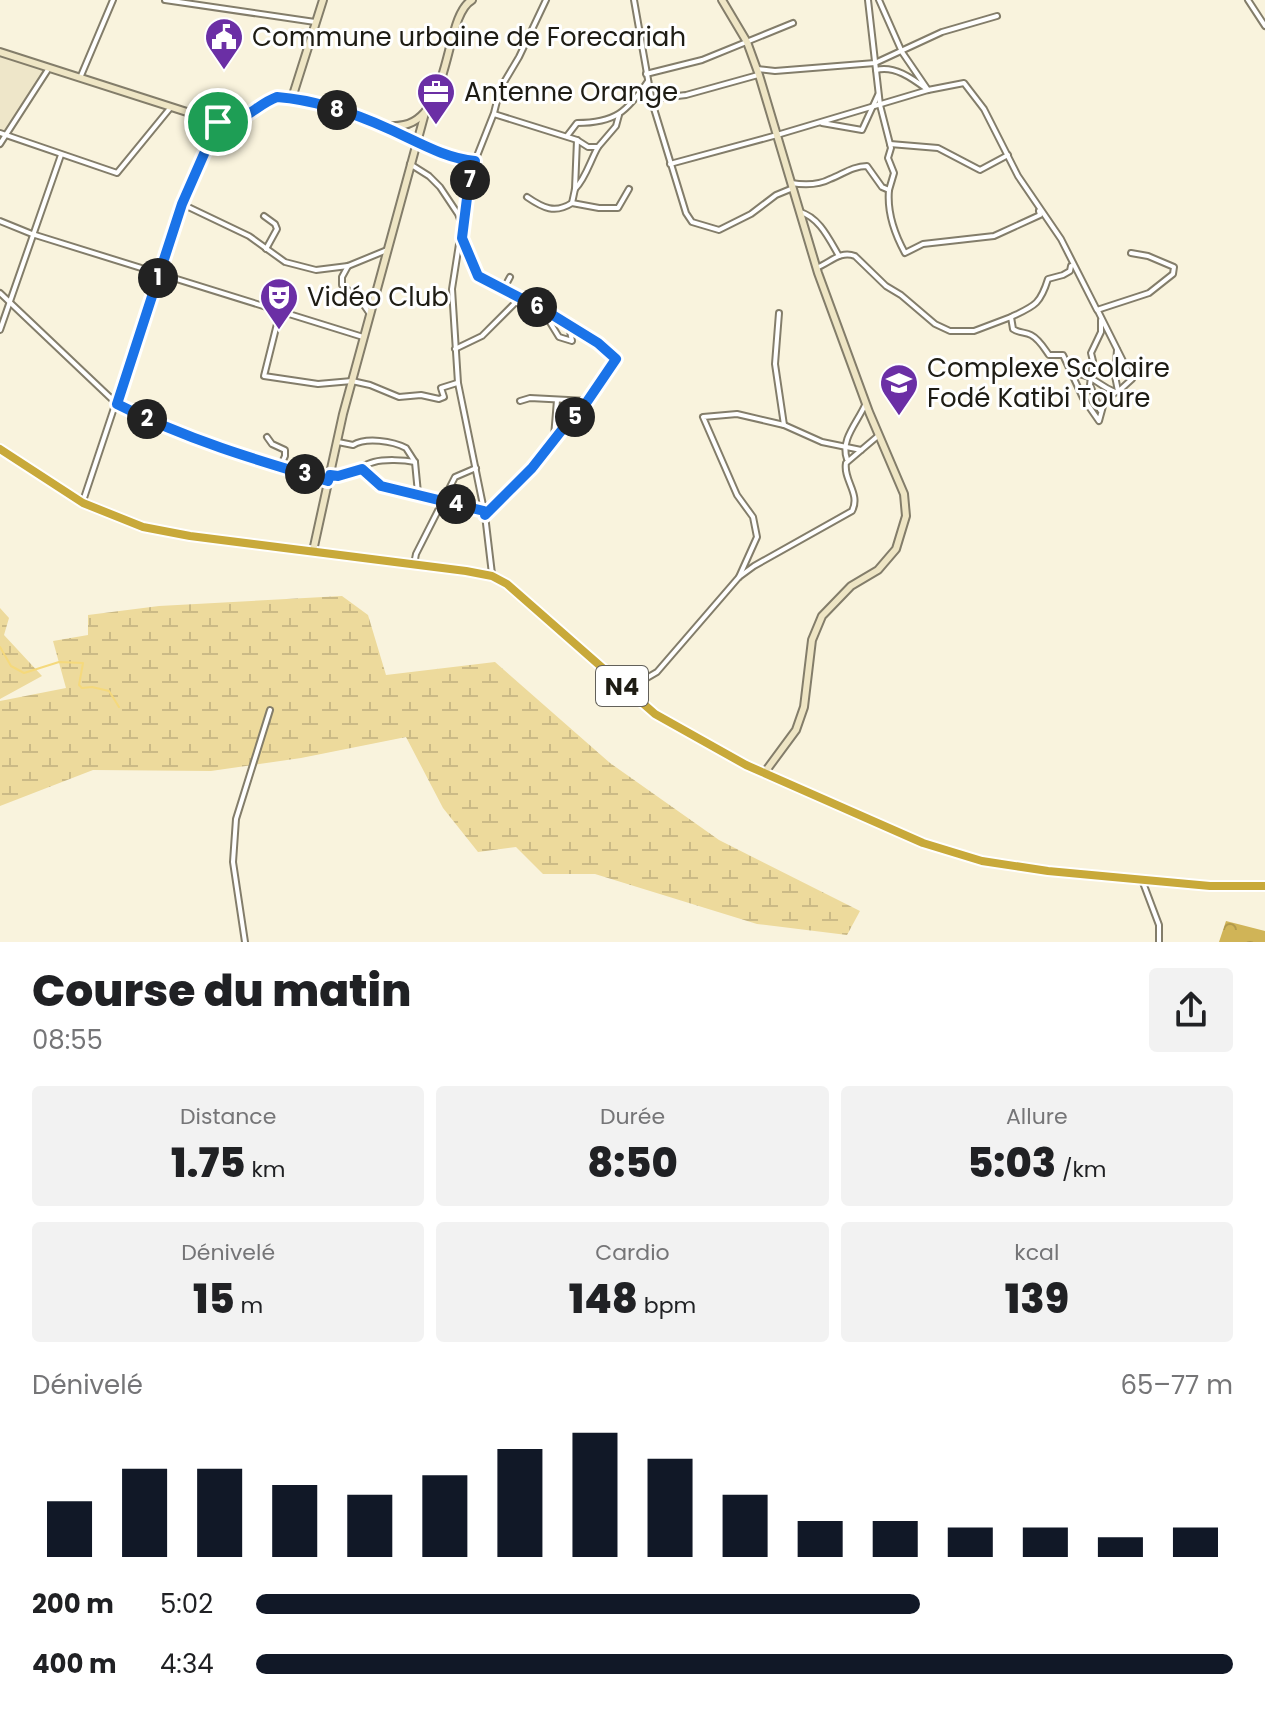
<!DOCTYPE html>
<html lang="fr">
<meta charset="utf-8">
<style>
:root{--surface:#fff;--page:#f2f2f2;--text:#202124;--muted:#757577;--accent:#111827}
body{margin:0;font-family:Poppins,sans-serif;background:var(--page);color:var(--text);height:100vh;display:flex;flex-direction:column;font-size:30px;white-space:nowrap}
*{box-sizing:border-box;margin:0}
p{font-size:26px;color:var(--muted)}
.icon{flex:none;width:44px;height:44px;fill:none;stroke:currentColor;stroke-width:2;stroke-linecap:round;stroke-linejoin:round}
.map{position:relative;height:942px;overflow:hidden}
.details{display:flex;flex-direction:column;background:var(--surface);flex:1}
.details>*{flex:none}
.pin{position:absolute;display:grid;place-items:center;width:68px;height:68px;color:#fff;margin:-34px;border:4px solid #fff;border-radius:50%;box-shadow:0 2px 8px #0007}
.km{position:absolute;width:40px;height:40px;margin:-20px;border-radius:50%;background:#222;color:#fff;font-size:22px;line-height:40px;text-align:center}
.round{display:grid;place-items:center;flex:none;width:84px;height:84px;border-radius:8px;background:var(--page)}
.overview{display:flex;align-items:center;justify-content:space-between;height:136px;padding:0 32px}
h1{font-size:44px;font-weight:800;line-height:60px}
.metrics{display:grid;grid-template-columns:repeat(3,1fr);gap:12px;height:136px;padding:8px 32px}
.metrics div{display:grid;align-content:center;border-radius:8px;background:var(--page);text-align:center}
.metrics b{font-size:40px;font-weight:800}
.metrics small{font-size:22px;font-weight:400}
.metrics p{font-size:22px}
.chart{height:224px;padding:16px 32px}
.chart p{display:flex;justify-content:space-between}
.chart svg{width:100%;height:144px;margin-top:8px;stroke:var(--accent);stroke-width:6}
ul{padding:0 32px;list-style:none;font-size:26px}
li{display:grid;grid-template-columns:128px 96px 1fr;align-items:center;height:60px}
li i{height:20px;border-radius:10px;background:var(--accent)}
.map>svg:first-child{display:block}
</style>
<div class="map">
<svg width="1265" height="942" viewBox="0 0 1265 942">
<defs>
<pattern id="forest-crowns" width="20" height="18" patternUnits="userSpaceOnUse" patternTransform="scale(2)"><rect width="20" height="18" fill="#d0b457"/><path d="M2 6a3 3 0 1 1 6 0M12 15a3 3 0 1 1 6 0" fill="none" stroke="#b29a4b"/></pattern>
<pattern id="wetland-marsh" width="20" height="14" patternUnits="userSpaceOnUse" patternTransform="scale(2)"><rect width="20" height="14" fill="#edda9c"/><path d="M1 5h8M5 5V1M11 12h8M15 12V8" fill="none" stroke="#cbba86"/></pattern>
</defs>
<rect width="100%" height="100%" fill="#f9f3dd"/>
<polygon fill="#eee6c9" points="0,52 49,68 6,134 0,133"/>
<polygon fill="url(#forest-crowns)" points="1226,921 1265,931 1265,942 1219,942"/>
<g fill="url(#wetland-marsh)">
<polygon points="342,596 368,615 386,675 495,662 610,763 719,840 860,911 847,935 757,924 595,874 543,874 516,847 478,852 443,808 406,737 301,758 211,771 93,770 0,806 0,701 66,688 53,641 88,635 88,615 159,606"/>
<polygon points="0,608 9,618 4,635 42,676 0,699"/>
</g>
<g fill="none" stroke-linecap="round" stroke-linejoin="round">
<polyline stroke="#f5d97c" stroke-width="2" points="0,647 11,666 24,673 59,662 83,663 79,685 82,688 92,687 109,691 119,707"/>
<defs>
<g id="street">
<polyline points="165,0 315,22"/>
<polyline points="634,0 652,102 686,213 692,222 719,230 751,214 776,195 793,188"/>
<polyline points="1248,0 1265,26"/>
<polyline points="757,69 775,71 875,63 942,32 997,16"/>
<path d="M 876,70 C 895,65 913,79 928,90 L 902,52 L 879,0"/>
<polyline points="646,74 702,60 793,23"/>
<polyline points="80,78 113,0"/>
<polyline points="651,99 686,95 758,75"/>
<polyline points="494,114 577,140 588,147 598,147 616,126 619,115"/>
<polyline points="822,123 862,130 878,95"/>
<polyline points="386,127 434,150 475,161 462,223"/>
<polyline points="0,133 117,173 171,107"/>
<path d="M 567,136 L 577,123 C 615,123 627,112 648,81"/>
<polyline points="0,144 49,68"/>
<polyline points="890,144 938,148 980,170 1008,155"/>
<polyline points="475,161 494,113 500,89 519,57 546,0"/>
<polyline points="410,164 429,176 440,187 458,214 462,225 452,289 458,383 485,515 492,574"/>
<polyline points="670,164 777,135 928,90 964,83 984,109 1018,176 1061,239 1097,310 1149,293 1173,274 1174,267 1148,256 1131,253"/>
<path d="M 791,183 C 804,185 819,185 830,179 C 843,174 853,166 867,166 L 882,187 L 889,190 L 894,173 L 888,158 L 891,148 L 880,105 L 868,0"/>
<path d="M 575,189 C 586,178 590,161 598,147"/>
<path d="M 889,190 C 887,212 894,233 905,253 L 923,244 L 994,236 L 1040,215 L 1039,211"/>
<path d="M 527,197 C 543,208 555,214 572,203 L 599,208 L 618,208 L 629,189"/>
<polyline points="572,203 575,189 577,140"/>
<polyline points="182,204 249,236 285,262 316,270 348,266 387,250"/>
<path d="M 800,212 C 819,217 829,239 839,256"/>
<polyline points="264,216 275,224 277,229 266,249"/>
<polyline points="0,221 32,234 363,337"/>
<polyline points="462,238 478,276 551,314 598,343 616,359 580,412 565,426 532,468 485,515"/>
<polyline points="348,266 342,277 342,285 361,301 370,314"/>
<path d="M 816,268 C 830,263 840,250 855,256 L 886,286 L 901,295 L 935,324 L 950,331 L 974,331 L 1011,317 L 1013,329 C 1019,333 1025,332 1031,335 C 1039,339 1044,348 1049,355 L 1063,355 L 1083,398 L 1099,421 L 1105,399 L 1121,389 L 1132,379 L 1098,311"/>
<polyline points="503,290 510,277"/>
<polyline points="0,293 117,404 186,436 246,458 328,481"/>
<polyline points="543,311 559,337 572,341 569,326"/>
<polyline points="280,312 264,376 318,384 352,381 370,385 399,397 421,395 439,399 444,397 441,388 457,383"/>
<polyline points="779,313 775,364 784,425"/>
<path d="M 1011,317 C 1034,306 1040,305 1048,279 L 1063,275 L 1070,271 L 1071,266"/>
<polyline points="0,330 61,155"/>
<polyline points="455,349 482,336 520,298"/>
<polyline points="1117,350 1115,376 1118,391"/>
<path d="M 1071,373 C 1095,375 1095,384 1115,392"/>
<polyline points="520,401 530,398 587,401"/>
<polyline points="1100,410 1090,385 1093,361 1091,353 1101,332 1101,320"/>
<polyline points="267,437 272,444 285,450 285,456 280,467"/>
<polyline points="554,437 557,400"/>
<path d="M 338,442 L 353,445 C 366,437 393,441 406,448 L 415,462 L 418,493"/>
<path d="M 847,459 C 840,440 857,423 865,405"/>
<polyline points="362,469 381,486 484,511"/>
<path d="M 330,475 C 351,477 358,466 374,462 C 385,459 404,460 415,462"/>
<polyline points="83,501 182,204 218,122"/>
<polyline points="414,564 416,554 455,477 476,468"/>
<polyline points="739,577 757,537 753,517 737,495 703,417 737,414 784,425 822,442 861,450"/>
<path d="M 628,689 L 657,672 L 739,577 L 754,566 L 852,511 C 861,494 843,480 846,463 L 879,435"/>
<polyline points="1142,880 1159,925 1159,942"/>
<polyline points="245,942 233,862 236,819 270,710"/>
</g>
<g id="secondary">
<polyline points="722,0 747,42 759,75 818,273 869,412 904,494 906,516 896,549 878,570 851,586 822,616 812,640 804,707 796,730 765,772"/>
<path d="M 0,52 L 218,122 C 251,125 253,99 279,97 C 321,93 364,134 404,125 C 452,115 444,15 472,0"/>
<polyline points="292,98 323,0"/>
<polyline points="313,551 343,414 425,113"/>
</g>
<polyline id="highway" points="0,449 83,503 143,527 190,536 466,571 492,576 507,584 655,714 746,765 923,843 982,861 1048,871 1210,886 1265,886"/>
</defs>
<use href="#street" stroke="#837d6a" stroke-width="8"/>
<use href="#secondary" stroke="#837d6a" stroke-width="10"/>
<use href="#highway" stroke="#fff" stroke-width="12"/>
<use href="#street" stroke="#fff" stroke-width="4"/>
<use href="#secondary" stroke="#eee5c4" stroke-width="6"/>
<use href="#highway" stroke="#c8a93a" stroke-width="8"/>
</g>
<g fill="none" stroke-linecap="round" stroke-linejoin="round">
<defs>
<path id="route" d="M 277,97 C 315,100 354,113 389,129 C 416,141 446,159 475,161 L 469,182 L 462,238 L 478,276 L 551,314 L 598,343 L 616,359 L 580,412 L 565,426 L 532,468 L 485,515 L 484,511 L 381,486 L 362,469 L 338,476 L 330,475 L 328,481 C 256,460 185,439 117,404 L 182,204 L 218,122 C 244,125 255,105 277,97 Z"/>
</defs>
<use href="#route" stroke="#fff" stroke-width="16"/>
<use href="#route" stroke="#1a73e8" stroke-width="10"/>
</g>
<defs>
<symbol id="civic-pin" viewBox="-11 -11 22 30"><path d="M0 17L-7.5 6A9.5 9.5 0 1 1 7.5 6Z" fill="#6b2fa5" stroke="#fff"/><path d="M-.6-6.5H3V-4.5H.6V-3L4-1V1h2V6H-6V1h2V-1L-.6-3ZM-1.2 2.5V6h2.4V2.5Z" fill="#fff"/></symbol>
<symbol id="office-pin" viewBox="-11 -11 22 30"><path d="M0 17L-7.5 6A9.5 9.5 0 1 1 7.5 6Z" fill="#6b2fa5" stroke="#fff"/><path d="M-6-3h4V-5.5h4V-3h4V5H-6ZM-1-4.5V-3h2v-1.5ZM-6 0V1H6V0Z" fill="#fff"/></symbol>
<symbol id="theatre-pin" viewBox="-11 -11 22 30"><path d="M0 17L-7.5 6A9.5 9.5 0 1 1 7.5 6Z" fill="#6b2fa5" stroke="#fff"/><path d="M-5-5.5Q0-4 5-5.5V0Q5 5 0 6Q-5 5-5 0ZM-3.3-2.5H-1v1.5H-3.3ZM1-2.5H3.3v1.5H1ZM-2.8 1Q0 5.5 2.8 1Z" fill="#fff"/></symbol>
<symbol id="school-pin" viewBox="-11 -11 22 30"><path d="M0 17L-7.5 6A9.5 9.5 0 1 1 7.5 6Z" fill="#6b2fa5" stroke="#fff"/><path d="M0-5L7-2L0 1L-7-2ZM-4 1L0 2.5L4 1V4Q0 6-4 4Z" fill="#fff"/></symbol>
</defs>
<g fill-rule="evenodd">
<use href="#civic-pin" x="202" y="15" width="44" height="60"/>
<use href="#office-pin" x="414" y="70" width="44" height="60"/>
<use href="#theatre-pin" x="257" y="275" width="44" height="60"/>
<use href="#school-pin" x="877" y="361" width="44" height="60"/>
</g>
<g text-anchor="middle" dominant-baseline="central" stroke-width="6" stroke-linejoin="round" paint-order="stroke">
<rect fill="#fff" stroke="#62605a" stroke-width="2" x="596" y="666" width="52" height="40" rx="6"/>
<g font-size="24" font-weight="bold" fill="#1e1c14">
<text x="622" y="686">N4</text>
</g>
<g font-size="26" fill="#1e1c14" stroke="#fff" text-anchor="start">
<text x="252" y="37">Commune urbaine de Forecariah</text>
<text x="464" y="92">Antenne Orange</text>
<text x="307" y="297">Vidéo Club</text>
<text x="927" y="368">Complexe Scolaire<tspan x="927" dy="30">Fodé Katibi Toure</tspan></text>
</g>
</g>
</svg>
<div class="pin" style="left:218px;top:122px;background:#1e9e55"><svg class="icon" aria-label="arrive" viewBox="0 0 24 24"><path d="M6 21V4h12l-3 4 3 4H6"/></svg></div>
<b class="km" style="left:158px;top:278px">1</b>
<b class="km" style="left:147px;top:419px">2</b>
<b class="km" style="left:305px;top:474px">3</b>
<b class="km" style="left:456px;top:504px">4</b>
<b class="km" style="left:575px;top:417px">5</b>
<b class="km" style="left:537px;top:307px">6</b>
<b class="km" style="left:470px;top:180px">7</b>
<b class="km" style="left:337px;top:110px">8</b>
</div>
<section class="details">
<div class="overview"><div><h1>Course du matin</h1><p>08:55</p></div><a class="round"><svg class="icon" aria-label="share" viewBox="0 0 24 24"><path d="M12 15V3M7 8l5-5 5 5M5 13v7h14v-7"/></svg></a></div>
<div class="metrics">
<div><p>Distance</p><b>1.75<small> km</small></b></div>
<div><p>Durée</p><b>8:50</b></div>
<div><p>Allure</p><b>5:03<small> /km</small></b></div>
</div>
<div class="metrics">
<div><p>Dénivelé</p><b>15<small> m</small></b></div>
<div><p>Cardio</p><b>148<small> bpm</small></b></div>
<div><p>kcal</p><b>139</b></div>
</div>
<div class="chart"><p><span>Dénivelé</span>65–77 m</p>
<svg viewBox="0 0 160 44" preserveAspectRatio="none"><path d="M5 44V27M15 44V17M25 44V17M35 44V22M45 44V25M55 44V19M65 44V11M75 44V6M85 44V14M95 44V25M105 44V33M115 44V33M125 44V35M135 44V35M145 44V38M155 44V35"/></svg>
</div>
<ul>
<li><b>200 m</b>5:02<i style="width:68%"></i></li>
<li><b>400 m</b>4:34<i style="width:100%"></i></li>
</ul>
</section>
